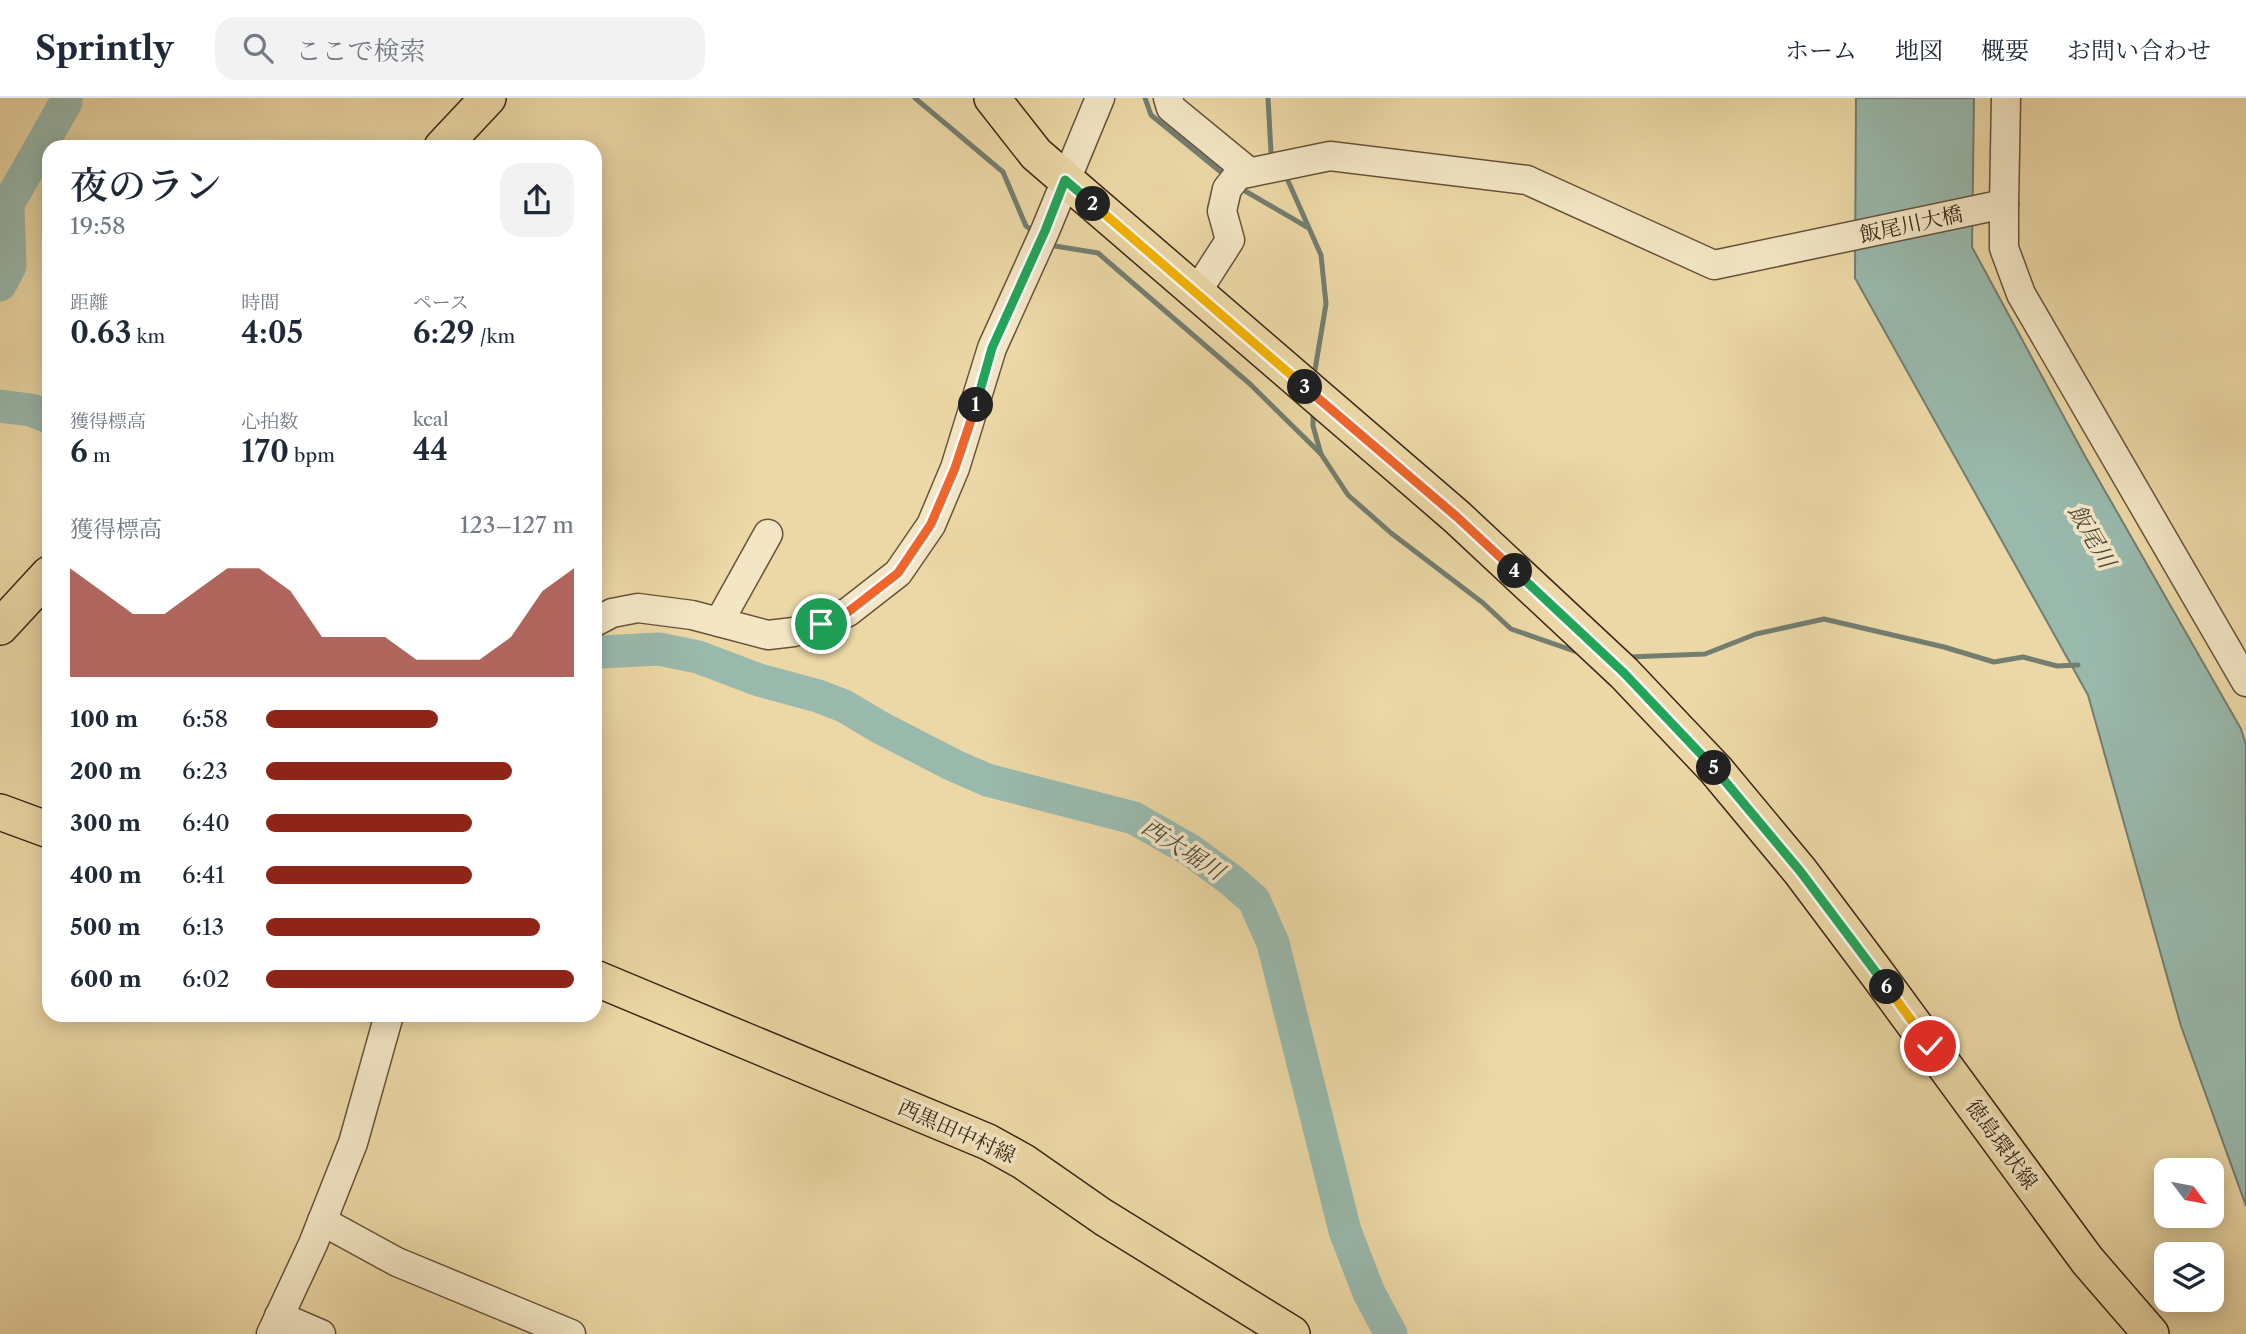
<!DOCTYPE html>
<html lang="ja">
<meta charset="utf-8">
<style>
:root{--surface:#fff;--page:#f2f2f3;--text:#1f2937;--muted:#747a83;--line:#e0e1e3;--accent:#8f2418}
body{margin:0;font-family:"Libre Caslon Text","Noto Serif JP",serif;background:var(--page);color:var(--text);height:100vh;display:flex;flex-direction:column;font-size:26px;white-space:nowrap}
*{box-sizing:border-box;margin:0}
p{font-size:23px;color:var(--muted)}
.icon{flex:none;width:38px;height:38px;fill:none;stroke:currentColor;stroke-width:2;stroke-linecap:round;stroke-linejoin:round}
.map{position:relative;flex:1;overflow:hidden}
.side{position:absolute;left:42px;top:42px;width:560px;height:882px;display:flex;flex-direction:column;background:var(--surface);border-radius:21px;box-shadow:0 4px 18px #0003}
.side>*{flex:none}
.needle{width:46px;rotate:122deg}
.buttons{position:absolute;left:2154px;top:1060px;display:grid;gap:14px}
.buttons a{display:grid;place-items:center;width:70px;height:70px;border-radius:14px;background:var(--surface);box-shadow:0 4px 18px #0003;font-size:35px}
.pin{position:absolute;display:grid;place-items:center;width:60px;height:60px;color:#fff;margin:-30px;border:4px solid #fff;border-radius:50%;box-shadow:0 2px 7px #0007}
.km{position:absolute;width:35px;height:35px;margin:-18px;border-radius:50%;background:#222;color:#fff;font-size:19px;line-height:35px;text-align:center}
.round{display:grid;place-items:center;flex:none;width:74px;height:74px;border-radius:21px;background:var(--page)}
.summary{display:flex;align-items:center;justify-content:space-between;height:119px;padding:0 28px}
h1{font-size:38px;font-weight:600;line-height:52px}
.metrics{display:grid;grid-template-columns:repeat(3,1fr);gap:10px;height:119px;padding:7px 28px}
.metrics div{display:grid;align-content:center}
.metrics b{font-size:30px;font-weight:600}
.metrics small{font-size:19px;font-weight:400}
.metrics p{font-size:19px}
.chart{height:196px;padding:14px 28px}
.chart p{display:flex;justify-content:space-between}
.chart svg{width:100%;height:126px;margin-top:7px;fill:var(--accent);opacity:.7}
ul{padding:0 28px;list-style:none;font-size:23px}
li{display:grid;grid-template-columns:112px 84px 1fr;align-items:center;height:52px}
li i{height:18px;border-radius:9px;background:var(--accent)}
header{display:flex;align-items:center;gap:42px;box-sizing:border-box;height:98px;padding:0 35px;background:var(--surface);border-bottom:2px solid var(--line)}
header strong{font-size:33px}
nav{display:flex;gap:38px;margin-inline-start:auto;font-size:24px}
.search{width:490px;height:63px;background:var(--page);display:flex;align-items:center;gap:18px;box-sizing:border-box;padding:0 24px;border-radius:21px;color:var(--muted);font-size:26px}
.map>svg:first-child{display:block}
</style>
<header>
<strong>Sprintly</strong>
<div class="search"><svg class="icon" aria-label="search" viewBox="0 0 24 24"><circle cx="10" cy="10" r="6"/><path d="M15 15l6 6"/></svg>ここで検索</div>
<nav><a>ホーム</a><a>地図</a><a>概要</a><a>お問い合わせ</a></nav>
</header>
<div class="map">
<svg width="2246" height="1236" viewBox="0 0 2246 1236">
<rect width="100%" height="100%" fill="#ecd8a6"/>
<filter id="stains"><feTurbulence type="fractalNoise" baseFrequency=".00286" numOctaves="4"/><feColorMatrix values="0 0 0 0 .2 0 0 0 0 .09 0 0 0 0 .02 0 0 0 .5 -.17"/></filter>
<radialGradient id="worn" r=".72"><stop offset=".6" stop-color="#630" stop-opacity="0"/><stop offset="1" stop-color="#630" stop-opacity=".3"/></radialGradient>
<polygon fill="#99b9ad" stroke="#737e71" stroke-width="2" points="1856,0 1974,0 1972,149 2085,358 2241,631 2246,647 2246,1108 2181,928 2088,597 1855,180"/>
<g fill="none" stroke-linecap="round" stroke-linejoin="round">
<g stroke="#737e71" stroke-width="5">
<polyline points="915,0 1003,74 1026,128 1036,135"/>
<polyline points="1145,0 1151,17 1227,79"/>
<polyline points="1268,0 1271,54 1275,59"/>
<polyline points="1285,76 1321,157 1326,206 1314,278"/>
<polyline points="1240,90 1307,129"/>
<polyline points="1050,145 1055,148 1098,155 1250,286 1321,356"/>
<polyline points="1313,312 1313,328 1321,356 1348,397 1391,435 1483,505 1511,531 1580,555"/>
<polyline points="1628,559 1705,556 1756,536 1824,521 1944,549 1994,564 2023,559 2057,568 2078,567"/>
</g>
<g stroke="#99b9ad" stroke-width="33">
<polyline points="0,187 10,168 8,106 66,4 66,0"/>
<polyline points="0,308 31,312 49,319"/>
<polyline points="595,552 601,554 659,551 698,559 759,582 818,598 844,608 881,630 953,667 987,682 1134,720 1190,752 1231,782 1254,802 1273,845 1345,1133 1369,1195 1391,1236"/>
</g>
<defs>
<g id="minor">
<polyline points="1168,0 1171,10 1249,74"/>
<polyline points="2004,106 2004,150 2021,196 2246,584"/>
<polyline points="1196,195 1230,142 1222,113 1227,91 1238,77 1330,58 1527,82 1714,167 2004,106 2006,0"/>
<polyline points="595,524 612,515 638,510 692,517 768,537 794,534 821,526 848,514 898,475 931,427 955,370 992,250 1045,133 1100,0"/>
<polyline points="719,524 768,436"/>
<polyline points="322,1123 397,1164 571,1236"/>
<polyline points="279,1218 321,1236"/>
<polyline points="271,1236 313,1146 353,1045 389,917"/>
</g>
<g id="major">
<polyline points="992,0 1036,56 1457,419 1624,575 1716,672 1800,773 1878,877 2087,1162 2151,1236"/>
<polyline points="442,49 488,0"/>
<polyline points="0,529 49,476"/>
<polyline points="0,714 49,732"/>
<polyline points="595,880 988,1044 1024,1064 1103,1119 1292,1236"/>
</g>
</defs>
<use href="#minor" stroke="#67523a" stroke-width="31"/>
<use href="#major" stroke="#3b2516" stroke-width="38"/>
<use href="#minor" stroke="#f3e6c5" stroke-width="28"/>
<use href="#major" stroke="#ecd8a6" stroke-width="35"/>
</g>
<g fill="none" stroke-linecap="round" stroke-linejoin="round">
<defs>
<polyline id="split-1" points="821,526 848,514 898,475 931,426 955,370 976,307"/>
<polyline id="split-2" points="976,307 992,250 1045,133 1065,82 1093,106"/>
<polyline id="split-3" points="1093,106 1305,289"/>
<polyline id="split-4" points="1305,289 1457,419 1515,473"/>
<polyline id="split-5" points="1515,473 1624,575 1714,670"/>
<polyline id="split-6" points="1714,670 1800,773 1887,889"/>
<polyline id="split-7" points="1887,889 1930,948"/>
</defs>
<use href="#split-1" stroke="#fff" stroke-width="14"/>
<use href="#split-2" stroke="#fff" stroke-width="14"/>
<use href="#split-3" stroke="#fff" stroke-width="14"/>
<use href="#split-4" stroke="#fff" stroke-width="14"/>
<use href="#split-5" stroke="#fff" stroke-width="14"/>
<use href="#split-6" stroke="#fff" stroke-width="14"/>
<use href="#split-7" stroke="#fff" stroke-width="14"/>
<use href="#split-1" stroke="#f0652b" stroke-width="9"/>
<use href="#split-2" stroke="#22a559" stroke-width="9"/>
<use href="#split-3" stroke="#f5b400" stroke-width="9"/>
<use href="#split-4" stroke="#f0652b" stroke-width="9"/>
<use href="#split-5" stroke="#22a559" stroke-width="9"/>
<use href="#split-6" stroke="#22a559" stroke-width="9"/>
<use href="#split-7" stroke="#f5b400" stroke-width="9"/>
</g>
<g text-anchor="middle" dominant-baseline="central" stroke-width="7" stroke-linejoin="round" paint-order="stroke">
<g font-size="21" fill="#3b2516" stroke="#f3e6c5">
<text transform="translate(1911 126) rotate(-12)">飯尾川大橋</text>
<text transform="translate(957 1033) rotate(24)">西黒田中村線</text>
<text transform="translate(2002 1046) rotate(54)">徳島環状線</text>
</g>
<g font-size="23" font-style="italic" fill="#524a3c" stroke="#f3e6c5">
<text transform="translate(2092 438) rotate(60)">飯尾川</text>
<text transform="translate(1183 751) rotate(33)">西大堀川</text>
</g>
</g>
<rect width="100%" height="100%" filter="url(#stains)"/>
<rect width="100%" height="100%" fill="url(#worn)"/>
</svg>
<div class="buttons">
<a><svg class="needle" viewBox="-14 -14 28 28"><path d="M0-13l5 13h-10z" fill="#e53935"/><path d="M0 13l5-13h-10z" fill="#747a83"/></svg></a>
<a><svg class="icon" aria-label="layers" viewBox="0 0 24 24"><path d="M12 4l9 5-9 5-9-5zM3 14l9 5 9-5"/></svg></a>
</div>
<div class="pin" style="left:821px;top:526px;background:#1e9e55"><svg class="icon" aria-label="arrive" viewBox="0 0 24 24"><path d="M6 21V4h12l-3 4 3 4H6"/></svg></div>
<div class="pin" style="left:1930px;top:948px;background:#d93025"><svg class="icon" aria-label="check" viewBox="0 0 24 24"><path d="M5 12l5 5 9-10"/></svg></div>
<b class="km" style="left:976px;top:307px">1</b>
<b class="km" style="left:1093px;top:106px">2</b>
<b class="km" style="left:1305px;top:289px">3</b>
<b class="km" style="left:1515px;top:473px">4</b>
<b class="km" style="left:1714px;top:670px">5</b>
<b class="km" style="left:1887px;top:889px">6</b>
<section class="side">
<div class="summary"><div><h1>夜のラン</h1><p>19:58</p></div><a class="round"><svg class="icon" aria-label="share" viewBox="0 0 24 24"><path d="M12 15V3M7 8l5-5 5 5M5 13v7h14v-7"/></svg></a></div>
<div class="metrics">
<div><p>距離</p><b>0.63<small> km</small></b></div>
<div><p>時間</p><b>4:05</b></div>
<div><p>ペース</p><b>6:29<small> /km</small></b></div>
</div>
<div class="metrics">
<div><p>獲得標高</p><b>6<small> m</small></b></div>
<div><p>心拍数</p><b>170<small> bpm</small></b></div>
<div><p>kcal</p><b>44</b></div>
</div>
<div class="chart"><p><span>獲得標高</span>123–127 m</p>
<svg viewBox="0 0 160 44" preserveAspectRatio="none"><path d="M0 44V6L10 14L20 22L30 22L40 14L50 6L60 6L70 14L80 30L90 30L100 30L110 38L120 38L130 38L140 30L150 14L160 6V44z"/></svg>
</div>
<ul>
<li><b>100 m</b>6:58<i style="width:56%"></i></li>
<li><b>200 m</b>6:23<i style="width:80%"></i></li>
<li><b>300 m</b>6:40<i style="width:67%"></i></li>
<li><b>400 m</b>6:41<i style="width:67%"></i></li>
<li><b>500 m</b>6:13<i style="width:89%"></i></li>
<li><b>600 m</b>6:02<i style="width:100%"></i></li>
</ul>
</section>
</div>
